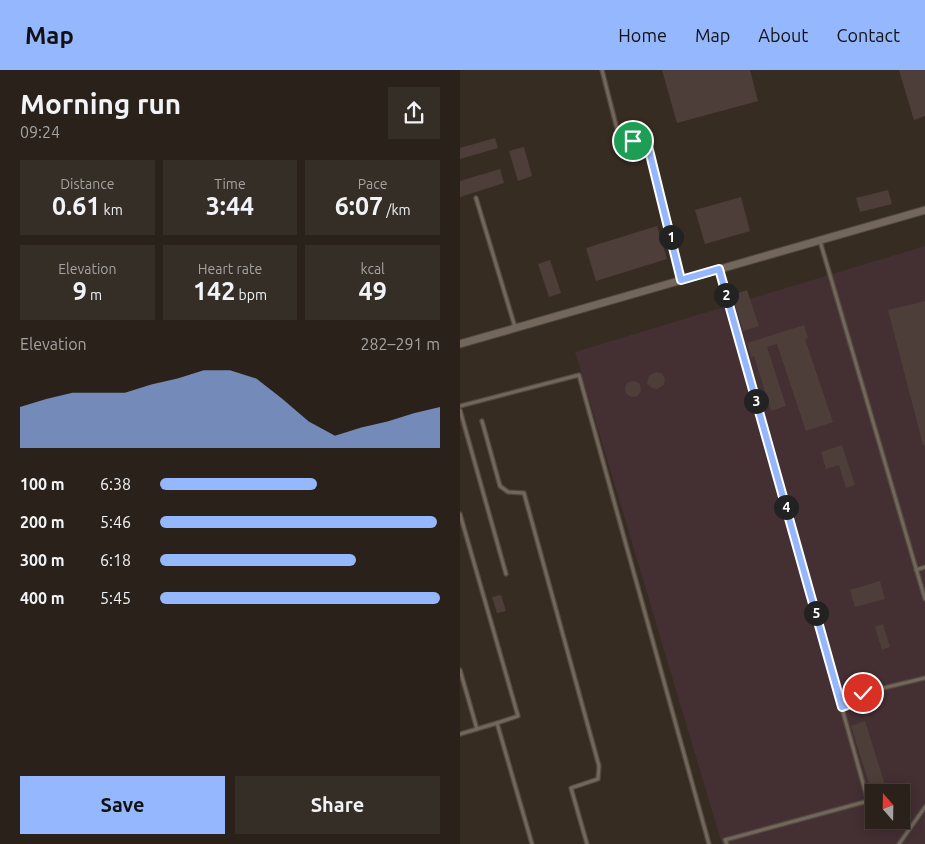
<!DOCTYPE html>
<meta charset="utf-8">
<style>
:root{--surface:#29211a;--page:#352e27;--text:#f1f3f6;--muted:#a5a3a2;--line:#453e39;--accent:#95b7fd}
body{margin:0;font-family:Ubuntu,sans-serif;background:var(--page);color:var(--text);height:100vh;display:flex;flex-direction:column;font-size:19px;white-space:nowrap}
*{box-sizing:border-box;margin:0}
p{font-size:16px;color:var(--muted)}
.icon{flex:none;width:28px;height:28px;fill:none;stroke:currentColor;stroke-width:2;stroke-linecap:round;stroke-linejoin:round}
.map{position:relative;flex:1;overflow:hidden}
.details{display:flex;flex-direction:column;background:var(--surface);width:460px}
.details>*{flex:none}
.needle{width:32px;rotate:340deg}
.buttons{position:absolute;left:405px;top:714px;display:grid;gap:10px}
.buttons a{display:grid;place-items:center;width:45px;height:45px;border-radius:0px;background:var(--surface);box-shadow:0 2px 12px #0003,0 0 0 1px var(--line);font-size:25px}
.pin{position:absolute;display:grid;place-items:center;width:42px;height:42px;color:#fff;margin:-21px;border:2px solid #fff;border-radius:50%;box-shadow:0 1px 5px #0007}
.km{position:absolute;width:25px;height:25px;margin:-12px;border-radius:50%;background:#222;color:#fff;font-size:14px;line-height:25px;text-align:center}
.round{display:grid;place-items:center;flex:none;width:52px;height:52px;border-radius:0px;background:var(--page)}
.overview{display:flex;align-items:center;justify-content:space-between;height:85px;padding:0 20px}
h1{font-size:28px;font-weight:700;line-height:38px}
.metrics{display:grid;grid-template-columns:repeat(3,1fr);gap:8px;height:85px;padding:5px 20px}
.metrics div{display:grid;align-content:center;border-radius:0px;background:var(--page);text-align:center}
.metrics b{font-size:25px;font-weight:700}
.metrics small{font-size:14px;font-weight:400}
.metrics p{font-size:14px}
.chart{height:140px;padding:10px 20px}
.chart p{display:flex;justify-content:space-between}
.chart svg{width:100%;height:90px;margin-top:5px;fill:var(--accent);opacity:.7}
.action{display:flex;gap:10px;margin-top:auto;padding:10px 20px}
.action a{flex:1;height:58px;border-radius:0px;background:var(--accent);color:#111;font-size:20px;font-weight:700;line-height:58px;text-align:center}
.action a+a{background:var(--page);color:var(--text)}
ul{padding:0 20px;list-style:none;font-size:16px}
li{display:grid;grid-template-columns:80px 60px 1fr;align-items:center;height:38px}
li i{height:12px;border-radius:6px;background:var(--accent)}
header{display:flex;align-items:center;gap:30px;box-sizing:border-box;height:70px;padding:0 25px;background:var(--accent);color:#111}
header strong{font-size:24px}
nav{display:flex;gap:28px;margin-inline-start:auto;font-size:18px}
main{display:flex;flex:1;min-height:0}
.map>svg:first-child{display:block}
</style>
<header>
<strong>Map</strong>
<nav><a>Home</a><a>Map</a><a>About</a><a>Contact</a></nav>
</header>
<main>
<section class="details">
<div class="overview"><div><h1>Morning run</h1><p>09:24</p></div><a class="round"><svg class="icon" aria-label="share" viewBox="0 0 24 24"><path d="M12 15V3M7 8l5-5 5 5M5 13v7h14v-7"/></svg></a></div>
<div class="metrics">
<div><p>Distance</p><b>0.61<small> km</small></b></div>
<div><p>Time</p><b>3:44</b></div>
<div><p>Pace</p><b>6:07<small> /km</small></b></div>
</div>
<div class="metrics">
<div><p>Elevation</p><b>9<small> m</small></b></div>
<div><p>Heart rate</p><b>142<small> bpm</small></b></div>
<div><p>kcal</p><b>49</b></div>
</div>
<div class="chart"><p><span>Elevation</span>282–291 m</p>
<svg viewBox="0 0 160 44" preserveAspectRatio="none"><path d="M0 44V24L10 20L20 17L30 17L40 17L50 13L60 10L70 6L80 6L90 10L100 20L110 31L120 38L130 34L140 31L150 27L160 24V44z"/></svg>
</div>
<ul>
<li><b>100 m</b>6:38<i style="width:56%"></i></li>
<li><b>200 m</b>5:46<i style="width:99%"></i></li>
<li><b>300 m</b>6:18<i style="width:70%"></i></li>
<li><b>400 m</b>5:45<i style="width:100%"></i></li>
</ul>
<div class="action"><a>Save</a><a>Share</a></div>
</section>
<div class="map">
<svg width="465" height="774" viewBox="0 0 465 774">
<rect width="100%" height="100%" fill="#372c22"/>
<path fill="#442f33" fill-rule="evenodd" d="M 465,176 L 465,774 L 262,774 L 115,282 ZM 414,722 L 441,722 L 441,750 L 414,750 Z"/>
<g fill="#4e3e3a">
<polygon points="202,0 290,0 298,31 217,53"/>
<polygon points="439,0 465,0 465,46 454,50"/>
<polygon points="35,68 38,78 0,89 0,78"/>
<polygon points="64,77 72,106 58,111 49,81"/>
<polygon points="40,99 44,113 0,127 0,111"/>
<polygon points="428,120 432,134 400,142 396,128"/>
<polygon points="281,127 290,161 245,174 235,140"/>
<polygon points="197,156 207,189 136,211 126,178"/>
<polygon points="90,190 101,223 89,227 78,194"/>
<polygon points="287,220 299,256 283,261 272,225"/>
<polygon points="465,231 465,375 463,375 428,240"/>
<polygon points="344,255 348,268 345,269 373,352 346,361 317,274 307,277 326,336 311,341 294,286 291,287 287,273"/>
<polygon points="197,302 202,304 205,309 204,315 197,319 192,318 187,314 189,306 194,303"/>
<circle cx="173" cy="319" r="8"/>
<polygon points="382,375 395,415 386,418 379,395 366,399 361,382"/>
<polygon points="420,511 425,529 395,537 390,520"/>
<polygon points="41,525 46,541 37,543 32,527"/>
<polygon points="423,554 430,577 422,580 415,557"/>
<polygon points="405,651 426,718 412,723 391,656"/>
</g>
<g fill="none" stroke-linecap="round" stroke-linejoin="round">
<defs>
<g id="service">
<path d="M 142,0 L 157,59 C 162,64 165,68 172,71 C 179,73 181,71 188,76 L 221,209"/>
<polyline points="16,128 55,257"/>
<polyline points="360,171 465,529"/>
<polyline points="259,200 408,731 265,770 267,774"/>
<polyline points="0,336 119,305 249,774"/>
<polyline points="0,340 46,504"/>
<polyline points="22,351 40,416 48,422 64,423 139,696 138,709 111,718 127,774"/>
<polyline points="0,444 58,646 37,653 72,774"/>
<polyline points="456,500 465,497"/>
<polyline points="0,600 17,659"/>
<polyline points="382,637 395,632 403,623 465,608"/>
<polyline points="0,664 37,653"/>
<polyline points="439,774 465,737"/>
</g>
<polyline id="minor" points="0,274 465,140"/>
</defs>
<use href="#service" stroke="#534941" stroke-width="5.5"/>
<use href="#minor" stroke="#534941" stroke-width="9"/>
<use href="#service" stroke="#73675b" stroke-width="3"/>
<use href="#minor" stroke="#73675b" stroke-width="7"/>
</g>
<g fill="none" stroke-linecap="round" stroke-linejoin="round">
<defs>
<polyline id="route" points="173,71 182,72 188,76 221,210 259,199 382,637 395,632 403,623"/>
</defs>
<use href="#route" stroke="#fff" stroke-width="10"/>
<use href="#route" stroke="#95b7fd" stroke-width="6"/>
</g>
</svg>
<div class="buttons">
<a><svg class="needle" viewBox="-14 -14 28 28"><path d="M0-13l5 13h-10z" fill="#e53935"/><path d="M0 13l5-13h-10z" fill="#a5a3a2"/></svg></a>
</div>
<div class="pin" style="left:173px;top:71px;background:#1e9e55"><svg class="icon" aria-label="arrive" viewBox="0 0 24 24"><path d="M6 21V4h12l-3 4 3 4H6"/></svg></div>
<div class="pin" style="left:403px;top:623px;background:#d93025"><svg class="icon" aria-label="check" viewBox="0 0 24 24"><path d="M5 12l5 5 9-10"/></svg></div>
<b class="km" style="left:211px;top:167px">1</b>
<b class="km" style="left:266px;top:225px">2</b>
<b class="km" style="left:296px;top:331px">3</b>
<b class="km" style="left:326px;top:437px">4</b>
<b class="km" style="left:356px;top:543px">5</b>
</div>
</main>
